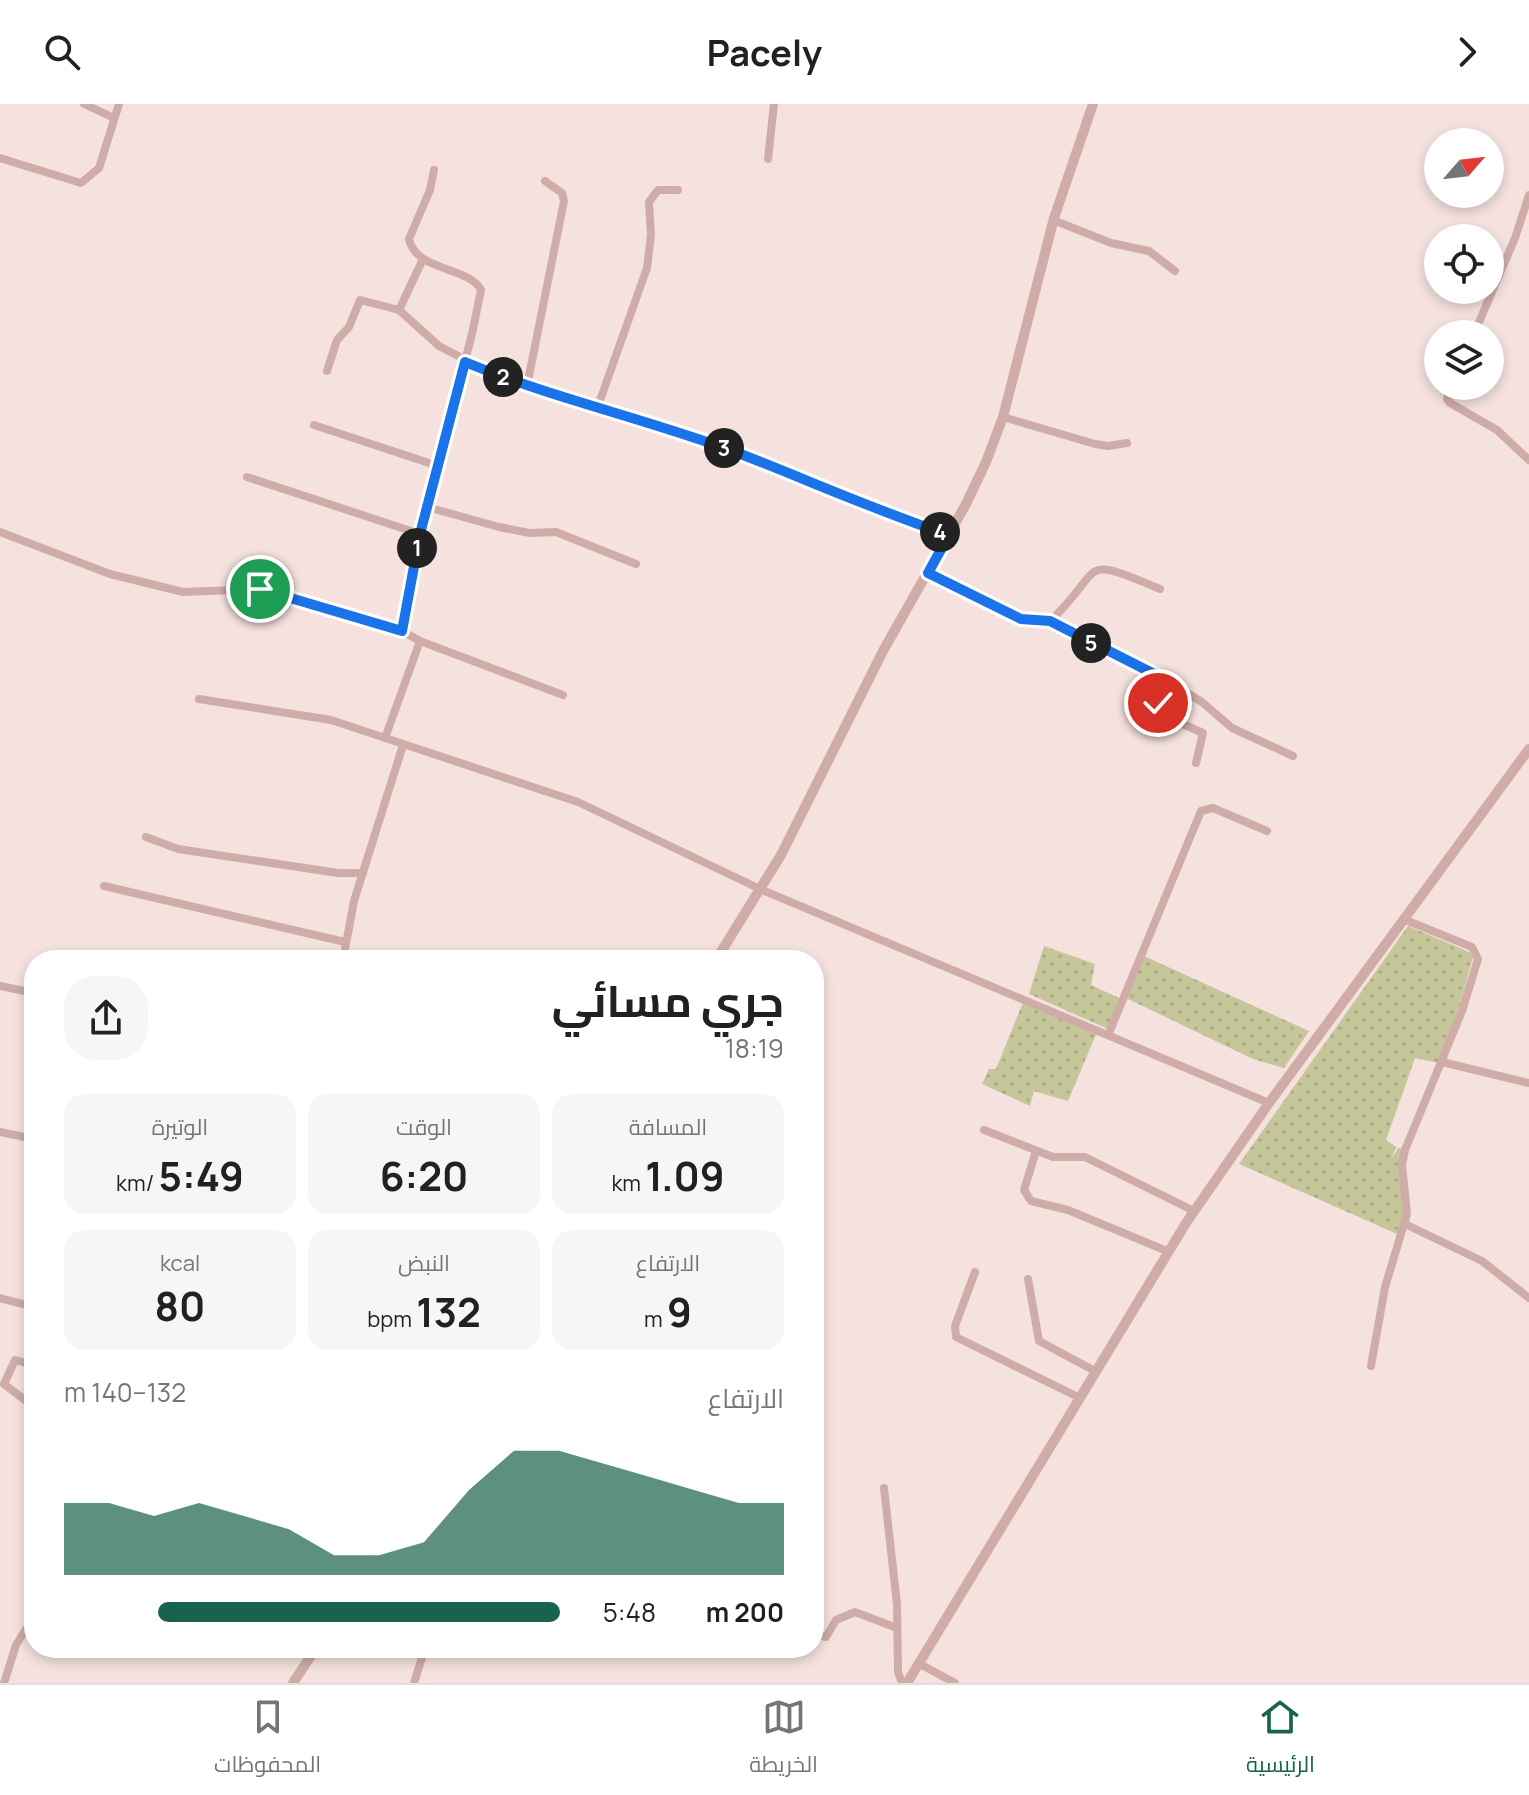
<!DOCTYPE html>
<html lang="ar">
<meta charset="utf-8">
<style>
:root{--surface:#fff;--page:#f6f6f6;--text:#202124;--muted:#757577;--line:#e0e0e0;--accent:#19624d}
body{margin:0;font-family:Manrope,Cairo,sans-serif;background:var(--page);color:var(--text);direction:rtl;height:100vh;display:flex;flex-direction:column;font-size:30px;white-space:nowrap}
*{box-sizing:border-box;margin:0}
p{font-size:26px;color:var(--muted)}
.icon{flex:none;width:44px;height:44px;fill:none;stroke:currentColor;stroke-width:2;stroke-linecap:round;stroke-linejoin:round}
.map{position:relative;flex:1;overflow:hidden;direction:ltr}
.panel{position:absolute;left:24px;top:846px;width:800px;height:708px;display:flex;flex-direction:column;background:var(--surface);border-radius:32px;box-shadow:0 4px 12px #0003;direction:rtl}
.panel>*{flex:none}
.needle{width:52px;rotate:62deg}
.fabs{position:absolute;left:1424px;top:24px;display:grid;gap:16px}
.fabs a{display:grid;place-items:center;width:80px;height:80px;border-radius:50%;background:var(--surface);box-shadow:0 4px 12px #0003;font-size:40px}
.pin{position:absolute;display:grid;place-items:center;width:68px;height:68px;color:#fff;margin:-34px;border:4px solid #fff;border-radius:50%;box-shadow:0 2px 8px #0007}
.km{position:absolute;width:40px;height:40px;margin:-20px;border-radius:50%;background:#222;color:#fff;font-size:22px;line-height:40px;text-align:center}
.round{display:grid;place-items:center;flex:none;width:84px;height:84px;border-radius:32px;background:var(--page)}
.head{display:flex;align-items:center;justify-content:space-between;height:136px;padding:0 40px}
h1{font-size:44px;font-weight:700;line-height:60px}
.metrics{display:grid;grid-template-columns:repeat(3,1fr);gap:12px;height:136px;padding:8px 40px}
.metrics div{display:grid;align-content:center;border-radius:20px;background:var(--page);text-align:center}
.metrics b{font-size:40px;font-weight:700}
.metrics small{font-size:22px;font-weight:400}
.metrics p{font-size:22px}
.chart{height:224px;padding:16px 40px}
.chart p{display:flex;justify-content:space-between}
.chart svg{width:100%;height:144px;margin-top:8px;fill:var(--accent);opacity:.7}
ul{padding:0 40px;list-style:none;font-size:26px}
li{display:grid;grid-template-columns:128px 96px 1fr;align-items:center;height:60px}
li i{height:20px;border-radius:10px;background:var(--accent)}
header{display:flex;justify-content:space-between;align-items:center;height:104px;padding:0 40px;background:var(--surface);font-size:36px;font-weight:700}
.dock{display:flex;justify-content:space-around;align-items:center;height:112px;border-top:2px solid var(--line);background:var(--surface);font-size:22px;color:var(--muted)}
.dock a{display:grid;justify-items:center;gap:4px}
.dock .on{color:var(--accent)}
.map>svg:first-child{display:block}
</style>
<header><svg class="icon" aria-label="forward" viewBox="0 0 24 24"><path d="M9 5l7 7-7 7"/></svg>Pacely<svg class="icon" aria-label="search" viewBox="0 0 24 24"><circle cx="10" cy="10" r="6"/><path d="M15 15l6 6"/></svg></header>
<div class="map">
<svg width="1529" height="1579" viewBox="0 0 1529 1579">
<defs>
<pattern id="grass-dots" width="8" height="8" patternUnits="userSpaceOnUse" patternTransform="scale(2)"><rect width="8" height="8" fill="#c6c69b"/><path d="M2 2h.1M6 6h.1" fill="none" stroke="#abaa86" stroke-width="1.8" stroke-linecap="round"/></pattern>
</defs>
<rect width="100%" height="100%" fill="#f5e2de"/>
<g fill="url(#grass-dots)">
<polygon points="1408,822 1474,850 1455,917 1439,959 1415,954 1386,1036 1396,1043 1391,1056 1398,1044 1402,1044 1404,1111 1397,1130 1239,1060"/>
<polygon points="1044,842 1095,860 1091,881 1119,894 1108,925 1029,890"/>
<polygon points="1144,852 1309,927 1284,964 1253,955 1126,894"/>
<polygon points="1024,896 1097,928 1068,997 1034,987 1030,1002 982,980 989,965 996,965"/>
</g>
<g fill="none" stroke-linecap="round" stroke-linejoin="round">
<g stroke="#cfaca8" stroke-width="8">
<polyline points="84,0 114,14"/>
<polyline points="0,54 81,79 99,64 119,0"/>
<polyline points="768,55 774,0"/>
<polyline points="1053,116 1111,139 1149,147 1175,167"/>
<polyline points="423,155 399,206 439,242 491,269 738,349 810,380 949,431"/>
<polyline points="1474,230 1515,134 1529,91"/>
<polyline points="327,267 337,236 349,223 360,196 399,206"/>
<polyline points="527,282 564,97 562,89 545,77"/>
<polyline points="1451,282 1447,295 1450,299 1497,326 1529,356"/>
<polyline points="598,302 647,164 651,131 649,98 658,86 678,86"/>
<polyline points="1003,313 1095,340 1108,342 1127,339"/>
<polyline points="314,321 438,362"/>
<polyline points="247,373 420,430"/>
<polyline points="427,403 499,423 530,429 556,428 636,460"/>
<polyline points="0,428 110,470 183,488 260,485 402,527"/>
<polyline points="928,469 1021,515 1050,517 1136,558 1202,598 1232,624 1293,652"/>
<path d="M 1050,517 C 1106,465 1075,449 1160,485"/>
<polyline points="420,537 563,591"/>
<polyline points="1164,575 1158,609 1203,629 1196,659"/>
<polyline points="199,595 331,616 578,698 760,785 1269,999"/>
<path d="M 385,634 L 420,537 L 402,527 L 420,430 L 472,230 L 481,186 C 469,162 416,168 409,135 L 430,86 L 434,66"/>
<polyline points="146,733 178,745 338,769 363,769"/>
<polyline points="104,782 345,838"/>
<polyline points="343,856 354,797 403,641"/>
<polyline points="0,882 34,889"/>
<polyline points="1109,929 1201,707 1213,704 1267,727"/>
<polyline points="1442,958 1529,979"/>
<polyline points="984,1026 1053,1053 1085,1053 1194,1107"/>
<polyline points="0,1028 34,1035"/>
<polyline points="1036,1047 1024,1086 1031,1097 1068,1106 1167,1147"/>
<polyline points="1405,1120 1482,1157 1529,1194"/>
<polyline points="975,1168 955,1222 956,1233 1078,1293"/>
<polyline points="1028,1175 1039,1237 1093,1266"/>
<polyline points="0,1194 34,1203"/>
<polyline points="34,1261 15,1256 4,1280 34,1303"/>
<polyline points="1371,1262 1385,1183 1407,1110 1402,1061 1405,1046 1462,907 1478,855 1472,843 1403,815"/>
<polyline points="884,1384 897,1500 898,1568 902,1579"/>
<polyline points="814,1530 826,1533 836,1516 855,1508 897,1524"/>
<polyline points="918,1559 955,1579"/>
<polyline points="4,1579 16,1541 34,1512"/>
<polyline points="414,1579 425,1544"/>
</g>
<g stroke="#cfaca8" stroke-width="10">
<polyline points="716,856 781,751 883,547 966,400 986,358 1003,313 1054,114 1093,0"/>
<polyline points="293,1579 316,1544"/>
<polyline points="907,1579 1186,1119 1269,999 1529,645"/>
</g>
</g>
<g fill="none" stroke-linecap="round" stroke-linejoin="round">
<defs>
<path id="route" d="M 260,485 L 402,527 L 420,430 L 465,258 C 554,295 648,315 738,349 C 808,376 877,407 949,431 L 928,469 L 1021,515 L 1050,517 L 1164,575 L 1158,599"/>
</defs>
<use href="#route" stroke="#fff" stroke-width="16"/>
<use href="#route" stroke="#1a73e8" stroke-width="10"/>
</g>
</svg>
<div class="fabs">
<a><svg class="needle" viewBox="-14 -14 28 28"><path d="M0-13l5 13h-10z" fill="#e53935"/><path d="M0 13l5-13h-10z" fill="#757577"/></svg></a>
<a><svg class="icon" aria-label="locate" viewBox="0 0 24 24"><circle cx="12" cy="12" r="6"/><path d="M12 2v4M12 18v4M2 12h4M18 12h4"/></svg></a>
<a><svg class="icon" aria-label="layers" viewBox="0 0 24 24"><path d="M12 4l9 5-9 5-9-5zM3 14l9 5 9-5"/></svg></a>
</div>
<div class="pin" style="left:260px;top:485px;background:#1e9e55"><svg class="icon" aria-label="arrive" viewBox="0 0 24 24"><path d="M6 21V4h12l-3 4 3 4H6"/></svg></div>
<div class="pin" style="left:1158px;top:599px;background:#d93025"><svg class="icon" aria-label="check" viewBox="0 0 24 24"><path d="M5 12l5 5 9-10"/></svg></div>
<b class="km" style="left:417px;top:444px">1</b>
<b class="km" style="left:503px;top:273px">2</b>
<b class="km" style="left:724px;top:344px">3</b>
<b class="km" style="left:940px;top:428px">4</b>
<b class="km" style="left:1091px;top:539px">5</b>
<section class="panel">
<div class="head"><div><h1>جري مسائي</h1><p>18:19</p></div><a class="round"><svg class="icon" aria-label="share" viewBox="0 0 24 24"><path d="M12 15V3M7 8l5-5 5 5M5 13v7h14v-7"/></svg></a></div>
<div class="metrics">
<div><p>المسافة</p><b>1.09<small> km</small></b></div>
<div><p>الوقت</p><b>6:20</b></div>
<div><p>الوتيرة</p><b>5:49<small> /km</small></b></div>
</div>
<div class="metrics">
<div><p>الارتفاع</p><b>9<small> m</small></b></div>
<div><p>النبض</p><b>132<small> bpm</small></b></div>
<div><p>kcal</p><b>80</b></div>
</div>
<div class="chart"><p><span>الارتفاع</span>132–140 m</p>
<svg viewBox="0 0 160 44" preserveAspectRatio="none"><path d="M0 44V22L10 22L20 26L30 22L40 26L50 30L60 38L70 38L80 34L90 18L100 6L110 6L120 10L130 14L140 18L150 22L160 22V44z"/></svg>
</div>
<ul>
<li><b>200 m</b>5:48<i style="width:81%"></i></li>
</ul>
</section>
</div>
<nav class="dock">
<a class="on"><svg class="icon" aria-label="home" viewBox="0 0 24 24"><path d="M3 11l9-7 9 7M6 9v11h12V9"/></svg>الرئيسية</a>
<a><svg class="icon" aria-label="map" viewBox="0 0 24 24"><path d="M3 6l6-2 6 2 6-2v14l-6 2-6-2-6 2zM9 4v14M15 6v14"/></svg>الخريطة</a>
<a><svg class="icon" aria-label="saved" viewBox="0 0 24 24"><path d="M7 4h10v16l-5-4-5 4z"/></svg>المحفوظات</a>
</nav>
